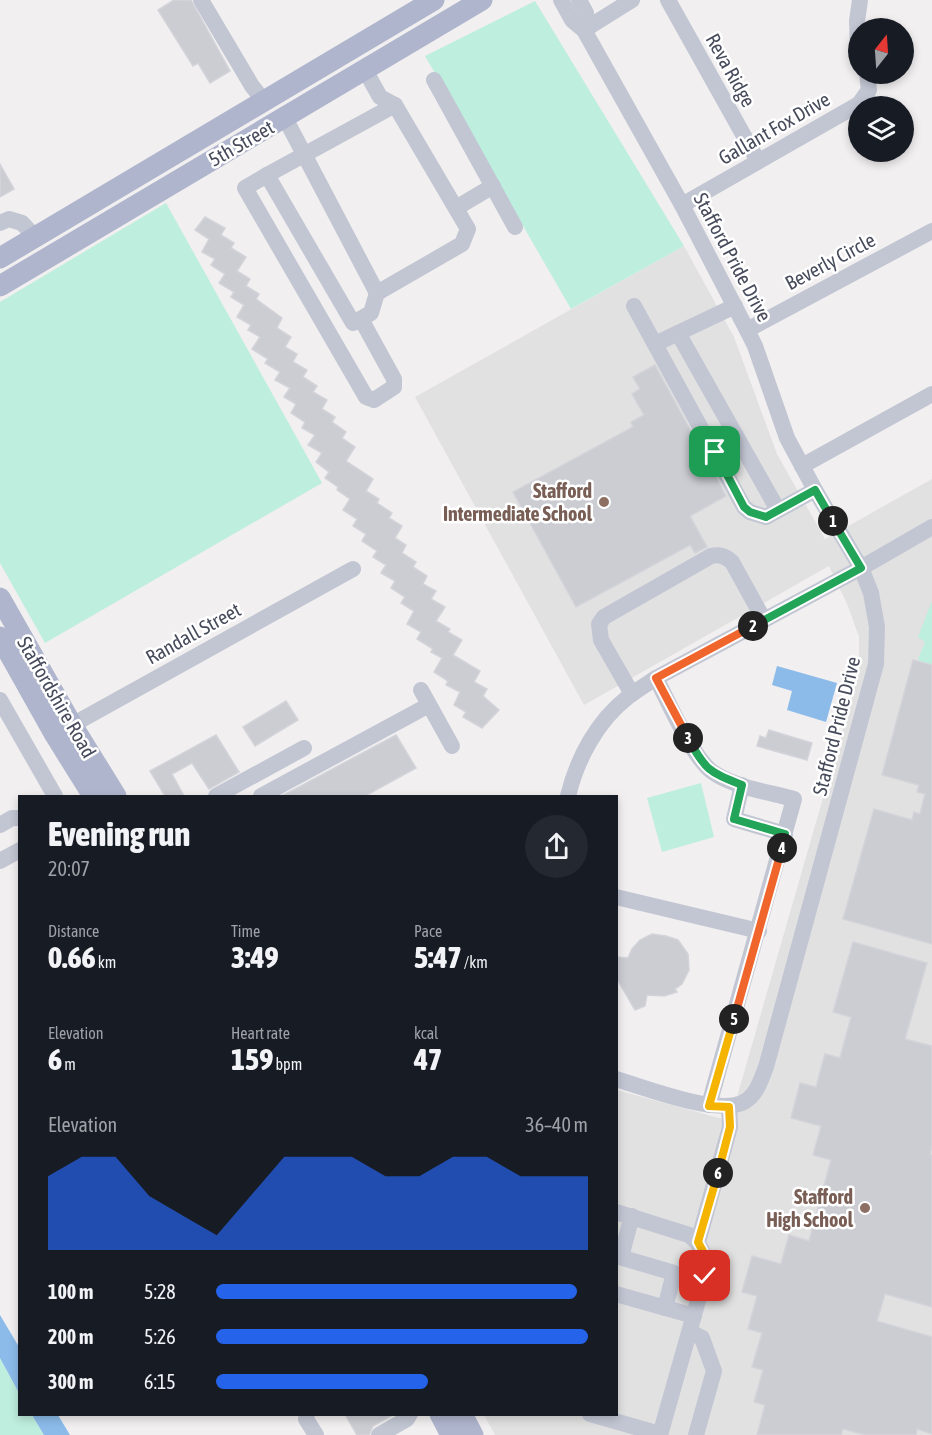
<!DOCTYPE html>
<meta charset="utf-8">
<style>
:root{--surface:#171b24;--page:#242831;--text:#f1f3f6;--muted:#9ea1a6;--accent:#2563eb}
body{margin:0;font-family:"Asap Condensed",sans-serif;background:var(--page);color:var(--text);height:100vh;display:flex;flex-direction:column;font-size:22px;white-space:nowrap}
*{box-sizing:border-box;margin:0}
p{font-size:20px;color:var(--muted)}
.icon{flex:none;width:33px;height:33px;fill:none;stroke:currentColor;stroke-width:2;stroke-linecap:round;stroke-linejoin:round}
.map{position:relative;flex:1;overflow:hidden}
.drawer{position:absolute;left:18px;top:795px;width:600px;height:621px;display:flex;flex-direction:column;background:var(--surface);border-radius:0px;box-shadow:0 3px 9px #0003}
.drawer>*{flex:none}
.needle{width:39px;rotate:17deg}
.buttons{position:absolute;left:848px;top:18px;display:grid;gap:12px}
.buttons a{display:grid;place-items:center;width:66px;height:66px;border-radius:50%;background:var(--surface);box-shadow:0 3px 9px #0003;font-size:30px}
.pin{position:absolute;display:grid;place-items:center;width:51px;height:51px;color:#fff;margin:-26px;border-radius:12px;box-shadow:0 3px 9px #0006}
.km{position:absolute;width:30px;height:30px;margin:-15px;border-radius:50%;background:#222;color:#fff;font-size:16px;line-height:30px;text-align:center}
.round{display:grid;place-items:center;flex:none;width:63px;height:63px;border-radius:32px;background:var(--page)}
.overview{display:flex;align-items:center;justify-content:space-between;height:102px;padding:0 30px}
h1{font-size:33px;font-weight:800;line-height:45px}
.metrics{display:grid;grid-template-columns:repeat(3,1fr);gap:9px;height:102px;padding:6px 30px}
.metrics div{display:grid;align-content:center}
.metrics b{font-size:30px;font-weight:800}
.metrics small{font-size:16px;font-weight:400}
.metrics p{font-size:16px}
.chart{height:168px;padding:12px 30px}
.chart p{display:flex;justify-content:space-between}
.chart svg{width:100%;height:108px;margin-top:6px;fill:var(--accent);opacity:.7}
ul{padding:0 30px;list-style:none;font-size:20px}
li{display:grid;grid-template-columns:96px 72px 1fr;align-items:center;height:45px}
li i{height:15px;border-radius:8px;background:var(--accent)}
.map>svg:first-child{display:block}
</style>
<div class="map">
<svg width="932" height="1435" viewBox="0 0 932 1435">
<rect width="100%" height="100%" fill="#f1efef"/>
<polygon fill="#e2e1e1" points="684,246 734,337 777,454 825,539 932,479 932,1435 495,1435 484,1415 616,1414 617,1090 730,1121 859,673 859,637 848,606 829,566 584,705 415,397"/>
<g fill="#beeede">
<polygon points="535,1 684,246 571,309 425,56"/>
<polygon points="166,203 322,483 45,643 0,563 0,302"/>
<polygon points="932,601 932,665 920,661 918,659 925,642 918,637"/>
<polygon points="701,783 714,837 662,852 647,798"/>
<polygon points="0,1358 19,1393 20,1414 32,1415 44,1435 0,1435"/>
</g>
<g fill="#8cbbea">
<polygon points="777,666 837,683 826,722 787,710 792,691 772,685"/>
<polygon points="0,1315 19,1347 19,1393 0,1358"/>
<polygon points="32,1415 58,1415 70,1435 44,1435"/>
</g>
<g fill="#cccdd3" stroke="#d3d3da" stroke-width="1.5">
<polygon points="174,0 191,0 230,71 210,83 198,63 193,66 158,10"/>
<polygon points="0,164 14,189 0,197"/>
<polygon points="205,217 225,228 221,235 234,243 231,248 246,257 237,271 250,279 246,286 259,294 256,299 282,318 277,328 291,337 285,347 297,354 293,362 307,370 303,377 317,386 313,392 327,400 322,409 335,417 332,422 346,432 342,438 355,447 346,461 373,479 366,491 379,499 377,503 392,513 389,518 402,526 395,538 406,545 402,553 416,562 413,567 427,576 423,584 436,591 431,599 445,607 436,621 450,629 448,632 462,640 453,655 480,671 474,682 487,689 483,696 499,710 482,728 463,717 466,712 454,705 460,692 446,685 448,681 434,672 442,658 431,652 433,649 417,639 421,632 407,624 414,611 401,603 405,597 391,588 395,581 381,573 386,565 373,557 377,551 362,541 366,534 353,526 357,519 343,510 350,499 337,490 338,487 325,478 329,472 316,462 322,453 308,445 315,435 302,428 305,422 291,413 296,404 284,397 290,388 275,380 280,372 265,363 268,359 252,349 260,337 248,330 251,325 237,317 244,305 231,297 234,292 219,283 225,274 211,265 215,259 202,252 209,239 195,230"/>
<polygon points="655,365 726,496 690,516 707,547 695,553 690,545 576,607 513,492 633,427 631,422 644,415 632,394 640,389 633,377"/>
<polygon points="913,660 932,665 932,944 843,919 874,809 912,820 914,812 920,814 925,794 917,792 919,785 882,775"/>
<polygon points="286,701 298,720 255,746 243,727"/>
<polygon points="769,730 812,743 807,760 757,746 760,736 766,738"/>
<polygon points="216,735 239,772 209,789 192,763 172,774 184,796 165,796 150,771"/>
<polygon points="396,735 416,768 365,796 282,796"/>
<polygon points="652,934 666,936 678,940 688,954 689,970 682,984 675,989 677,992 664,996 647,995 645,1006 635,1010 616,977 616,957 628,958 632,949 640,940"/>
<polygon points="853,942 927,963 905,1039 932,1046 932,1146 930,1155 932,1155 932,1307 885,1294 877,1321 932,1337 932,1434 917,1429 916,1435 865,1435 843,1429 841,1435 757,1435 765,1405 754,1402 763,1370 752,1367 762,1333 748,1329 757,1296 742,1292 752,1256 781,1264 789,1235 809,1241 831,1160 813,1155 821,1126 791,1118 800,1083 816,1087 825,1054 840,1058 851,1017 833,1012"/>
<polygon points="773,1214 788,1218 785,1227 770,1223"/>
<polygon points="345,1414 394,1414 373,1426 369,1435 357,1435"/>
</g>
<g fill="none" stroke-linecap="round" stroke-linejoin="round">
<g stroke="#c2c6d3" stroke-width="16">
<polyline points="201,0 252,86 264,101"/>
<path d="M 561,0 L 572,20 L 584,30 L 682,205 L 747,330 L 755,346 L 787,438 L 815,490 L 861,568 L 871,593 L 877,627 L 876,664 L 766,1067 C 761,1079 757,1095 744,1102 C 718,1116 646,1088 616,1079"/>
<polyline points="579,0 586,13 584,30"/>
<polyline points="668,0 758,161"/>
<polyline points="584,30 632,0"/>
<polyline points="858,46 857,21 860,0"/>
<polyline points="434,80 515,227"/>
<polyline points="285,118 377,293 462,244 468,229 395,105 380,97 365,70"/>
<polyline points="267,175 245,188 366,397 374,400 394,387 394,379 361,319"/>
<polyline points="682,205 859,104 869,90 867,74"/>
<polyline points="456,208 493,186"/>
<polyline points="0,223 9,219 22,223 35,237"/>
<polyline points="377,293 371,313 353,323 267,175 395,105"/>
<polyline points="634,306 744,507 750,512 766,517 815,490"/>
<polyline points="747,330 932,231"/>
<polyline points="678,333 778,510"/>
<polyline points="655,344 735,306"/>
<polyline points="802,466 932,394"/>
<path d="M 656,678 C 668,701 694,761 714,773 C 737,788 769,792 794,799 L 709,1105"/>
<polyline points="421,690 452,746"/>
<path d="M 632,694 L 601,640 L 599,624 L 604,617 L 711,556 C 720,554 725,556 732,562 L 764,620"/>
<polyline points="0,700 55,796"/>
<polyline points="63,730 353,569"/>
<polyline points="742,785 734,819 785,834"/>
<polyline points="216,796 304,748"/>
<polyline points="261,796 429,705"/>
<path d="M 568,796 C 577,759 597,721 628,697 C 637,690 647,684 656,678 L 861,568 L 932,527"/>
<polyline points="0,825 12,818 20,818"/>
<polyline points="0,861 20,850"/>
<polyline points="616,897 759,931"/>
<path d="M 616,1212 L 689,1235 C 704,1247 706,1258 705,1276 L 660,1435"/>
<polyline points="698,1242 730,1127 729,1107"/>
<polyline points="616,1256 674,1273 665,1308"/>
<polyline points="621,1257 632,1216"/>
<polyline points="616,1294 694,1316"/>
<polyline points="690,1332 702,1338 714,1371 696,1435"/>
<polyline points="307,1414 306,1419 316,1435"/>
<polyline points="590,1414 660,1434"/>
<polyline points="379,1435 407,1419 410,1414"/>
</g>
<g stroke="#afb5cd" stroke-width="21">
<polyline points="0,258 434,0"/>
<polyline points="0,286 482,0"/>
<polyline points="0,598 72,725 116,796"/>
<polyline points="0,637 55,735 93,796"/>
<polyline points="440,1414 451,1435"/>
<polyline points="462,1414 473,1435"/>
</g>
</g>
<g fill="none" stroke-linecap="round" stroke-linejoin="round">
<defs>
<polyline id="split-1" points="715,452 744,507 750,512 766,517 815,490 833,521"/>
<polyline id="split-2" points="753,626 861,568 833,521"/>
<polyline id="split-3" points="688,738 656,678 753,626"/>
<path id="split-4" d="M 688,738 C 705,770 709,772 742,785 L 734,819 L 785,834 L 782,848"/>
<polyline id="split-5" points="734,1019 782,848"/>
<polyline id="split-6" points="718,1173 730,1127 729,1107 709,1106 734,1019"/>
<polyline id="split-7" points="705,1276 706,1257 698,1242 718,1173"/>
</defs>
<use href="#split-1" stroke="#fff" stroke-width="12"/>
<use href="#split-2" stroke="#fff" stroke-width="12"/>
<use href="#split-3" stroke="#fff" stroke-width="12"/>
<use href="#split-4" stroke="#fff" stroke-width="12"/>
<use href="#split-5" stroke="#fff" stroke-width="12"/>
<use href="#split-6" stroke="#fff" stroke-width="12"/>
<use href="#split-7" stroke="#fff" stroke-width="12"/>
<use href="#split-1" stroke="#22a559" stroke-width="8"/>
<use href="#split-2" stroke="#22a559" stroke-width="8"/>
<use href="#split-3" stroke="#f0652b" stroke-width="8"/>
<use href="#split-4" stroke="#22a559" stroke-width="8"/>
<use href="#split-5" stroke="#f0652b" stroke-width="8"/>
<use href="#split-6" stroke="#f5b400" stroke-width="8"/>
<use href="#split-7" stroke="#f5b400" stroke-width="8"/>
</g>
<g fill="#8d6e63" stroke="#fff" stroke-width="2">
<circle cx="604" cy="502" r="6"/>
<circle cx="865" cy="1208" r="6"/>
</g>
<g text-anchor="middle" dominant-baseline="central" stroke-width="5" stroke-linejoin="round" paint-order="stroke">
<g font-size="20" fill="#474c5c" stroke="#fff">
<text transform="translate(731 70) rotate(61)">Reva Ridge</text>
<text transform="translate(774 128) rotate(-30)">Gallant Fox Drive</text>
<text transform="translate(241 143) rotate(-30)">5th Street</text>
<text transform="translate(733 257) rotate(62)">Stafford Pride Drive</text>
<text transform="translate(830 261) rotate(-28)">Beverly Circle</text>
<text transform="translate(193 633) rotate(-29)">Randall Street</text>
<text transform="translate(57 697) rotate(60)">Staffordshire Road</text>
<text transform="translate(836 726) rotate(-76)">Stafford Pride Drive</text>
</g>
<g font-size="20" font-weight="bold" fill="#785e54" stroke="#fff" text-anchor="end">
<text x="592" y="490">Stafford<tspan x="592" dy="23">Intermediate School</tspan></text>
<text x="853" y="1196">Stafford<tspan x="853" dy="23">High School</tspan></text>
</g>
</g>
</svg>
<div class="buttons">
<a><svg class="needle" viewBox="-14 -14 28 28"><path d="M0-13l5 13h-10z" fill="#e53935"/><path d="M0 13l5-13h-10z" fill="#9ea1a6"/></svg></a>
<a><svg class="icon" aria-label="layers" viewBox="0 0 24 24"><path d="M12 4l9 5-9 5-9-5zM3 14l9 5 9-5"/></svg></a>
</div>
<div class="pin" style="left:715px;top:452px;background:#1e9e55"><svg class="icon" aria-label="arrive" viewBox="0 0 24 24"><path d="M6 21V4h12l-3 4 3 4H6"/></svg></div>
<div class="pin" style="left:705px;top:1276px;background:#d93025"><svg class="icon" aria-label="check" viewBox="0 0 24 24"><path d="M5 12l5 5 9-10"/></svg></div>
<b class="km" style="left:833px;top:521px">1</b>
<b class="km" style="left:753px;top:626px">2</b>
<b class="km" style="left:688px;top:738px">3</b>
<b class="km" style="left:782px;top:848px">4</b>
<b class="km" style="left:734px;top:1019px">5</b>
<b class="km" style="left:718px;top:1173px">6</b>
<section class="drawer">
<div class="overview"><div><h1>Evening run</h1><p>20:07</p></div><a class="round"><svg class="icon" aria-label="share" viewBox="0 0 24 24"><path d="M12 15V3M7 8l5-5 5 5M5 13v7h14v-7"/></svg></a></div>
<div class="metrics">
<div><p>Distance</p><b>0.66<small> km</small></b></div>
<div><p>Time</p><b>3:49</b></div>
<div><p>Pace</p><b>5:47<small> /km</small></b></div>
</div>
<div class="metrics">
<div><p>Elevation</p><b>6<small> m</small></b></div>
<div><p>Heart rate</p><b>159<small> bpm</small></b></div>
<div><p>kcal</p><b>47</b></div>
</div>
<div class="chart"><p><span>Elevation</span>36–40 m</p>
<svg viewBox="0 0 160 44" preserveAspectRatio="none"><path d="M0 44V14L10 6L20 6L30 22L40 30L50 38L60 22L70 6L80 6L90 6L100 14L110 14L120 6L130 6L140 14L150 14L160 14V44z"/></svg>
</div>
<ul>
<li><b>100 m</b>5:28<i style="width:97%"></i></li>
<li><b>200 m</b>5:26<i style="width:100%"></i></li>
<li><b>300 m</b>6:15<i style="width:57%"></i></li>
</ul>
</section>
</div>
